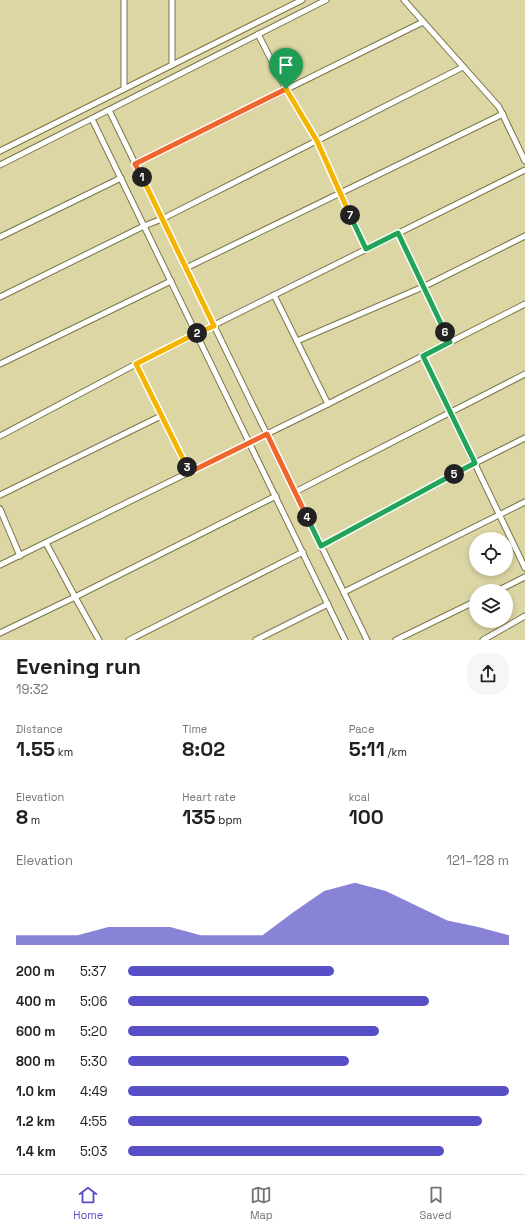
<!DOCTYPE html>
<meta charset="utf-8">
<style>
:root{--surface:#fff;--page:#f6f6f6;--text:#202124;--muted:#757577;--line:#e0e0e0;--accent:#584fc7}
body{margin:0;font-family:"Space Grotesk",sans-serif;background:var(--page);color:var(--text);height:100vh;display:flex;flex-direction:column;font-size:15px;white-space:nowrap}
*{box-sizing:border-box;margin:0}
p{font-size:13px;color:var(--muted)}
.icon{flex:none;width:22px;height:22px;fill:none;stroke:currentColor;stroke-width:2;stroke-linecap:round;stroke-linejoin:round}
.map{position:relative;height:640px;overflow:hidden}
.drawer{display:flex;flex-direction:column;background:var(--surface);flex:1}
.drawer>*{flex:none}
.tools{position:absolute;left:469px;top:532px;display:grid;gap:8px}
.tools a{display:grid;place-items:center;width:44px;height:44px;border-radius:50%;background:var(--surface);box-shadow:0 2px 6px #0003;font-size:20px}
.pin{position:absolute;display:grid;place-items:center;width:34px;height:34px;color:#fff;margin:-41px -17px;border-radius:50% 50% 50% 0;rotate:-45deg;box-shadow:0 0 4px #0007}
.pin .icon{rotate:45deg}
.km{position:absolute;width:20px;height:20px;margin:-10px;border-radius:50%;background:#222;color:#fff;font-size:11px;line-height:20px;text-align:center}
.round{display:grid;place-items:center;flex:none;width:42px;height:42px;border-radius:16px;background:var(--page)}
.summary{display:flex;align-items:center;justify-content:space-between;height:68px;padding:0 16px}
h1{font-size:22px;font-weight:600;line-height:30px}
.stats{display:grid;grid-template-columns:repeat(3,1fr);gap:6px;height:68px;padding:4px 16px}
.stats div{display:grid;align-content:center}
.stats b{font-size:20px;font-weight:600}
.stats small{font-size:11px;font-weight:400}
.stats p{font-size:11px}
.chart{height:112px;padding:8px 16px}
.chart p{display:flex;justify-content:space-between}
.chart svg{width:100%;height:72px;margin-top:4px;fill:var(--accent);opacity:.7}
ul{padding:0 16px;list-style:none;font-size:13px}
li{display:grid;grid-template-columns:64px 48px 1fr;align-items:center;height:30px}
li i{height:10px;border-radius:5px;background:var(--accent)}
.dock{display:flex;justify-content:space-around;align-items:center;height:56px;border-top:1px solid var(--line);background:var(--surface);font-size:11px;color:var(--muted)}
.dock a{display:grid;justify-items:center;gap:2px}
.dock .on{color:var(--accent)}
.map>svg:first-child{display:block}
</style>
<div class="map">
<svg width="525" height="640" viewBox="0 0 525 640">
<rect width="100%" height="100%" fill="#dcd5a4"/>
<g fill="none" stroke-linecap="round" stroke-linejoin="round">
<defs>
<g id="street">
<polyline points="124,0 124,89"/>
<polyline points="404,0 499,107 525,161"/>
<polyline points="258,34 286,89 317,141 366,249"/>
<polyline points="172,65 172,0"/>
<polyline points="109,110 367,640"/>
<polyline points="92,119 345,640"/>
<polyline points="0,151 302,0"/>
<polyline points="135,164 423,22"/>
<polyline points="0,165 326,0"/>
<polyline points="398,233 450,342"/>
<polyline points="0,237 121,178"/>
<polyline points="186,268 503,114"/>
<polyline points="274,295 328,404"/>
<polyline points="0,297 144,226 162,219 463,67"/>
<polyline points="297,341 423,287 525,236"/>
<polyline points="423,356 525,568"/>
<polyline points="0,364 171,281"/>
<polyline points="136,364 189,472"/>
<polyline points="0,436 136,364 525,170"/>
<polyline points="295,492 525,374"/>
<polyline points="0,495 161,416"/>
<polyline points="0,509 20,556"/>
<polyline points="46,543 75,597 99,640"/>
<polyline points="321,546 475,463 525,438"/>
<polyline points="0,565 328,404 525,304"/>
<polyline points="497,591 525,577"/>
<polyline points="344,592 525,502"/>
<polyline points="0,633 75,597 276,496"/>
<polyline points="129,640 303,552"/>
<polyline points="256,640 328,604"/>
<polyline points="396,640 476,601"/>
<polyline points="483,640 525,616"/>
</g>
</defs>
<use href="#street" stroke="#7c7648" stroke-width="7"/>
<use href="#street" stroke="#fff" stroke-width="5"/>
</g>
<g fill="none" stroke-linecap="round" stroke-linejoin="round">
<defs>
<polyline id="split-1" points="142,177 135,164 286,89"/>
<polyline id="split-2" points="142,177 214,326 197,333"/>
<polyline id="split-3" points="187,467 136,364 197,333"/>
<polyline id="split-4" points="187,467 190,472 267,434 307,517"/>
<polyline id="split-5" points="307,517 321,546 454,474"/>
<polyline id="split-6" points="445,332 450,342 423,356 475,463 454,474"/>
<polyline id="split-7" points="350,215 366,249 398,233 445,332"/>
<polyline id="split-8" points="286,89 317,141 350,215"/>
</defs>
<use href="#split-1" stroke="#fff" stroke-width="8"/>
<use href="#split-2" stroke="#fff" stroke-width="8"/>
<use href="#split-3" stroke="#fff" stroke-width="8"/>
<use href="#split-4" stroke="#fff" stroke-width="8"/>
<use href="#split-5" stroke="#fff" stroke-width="8"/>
<use href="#split-6" stroke="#fff" stroke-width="8"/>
<use href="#split-7" stroke="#fff" stroke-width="8"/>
<use href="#split-8" stroke="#fff" stroke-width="8"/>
<use href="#split-1" stroke="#f0652b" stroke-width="5"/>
<use href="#split-2" stroke="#f5b400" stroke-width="5"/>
<use href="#split-3" stroke="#f5b400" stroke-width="5"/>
<use href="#split-4" stroke="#f0652b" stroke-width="5"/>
<use href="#split-5" stroke="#22a559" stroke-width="5"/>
<use href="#split-6" stroke="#22a559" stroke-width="5"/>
<use href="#split-7" stroke="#22a559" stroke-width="5"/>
<use href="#split-8" stroke="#f5b400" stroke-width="5"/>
</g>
</svg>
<div class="tools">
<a><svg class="icon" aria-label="locate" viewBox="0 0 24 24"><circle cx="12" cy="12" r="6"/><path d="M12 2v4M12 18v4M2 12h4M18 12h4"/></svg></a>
<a><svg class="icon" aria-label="layers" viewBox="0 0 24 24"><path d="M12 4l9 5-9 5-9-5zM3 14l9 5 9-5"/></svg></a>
</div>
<div class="pin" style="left:286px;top:89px;background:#1e9e55"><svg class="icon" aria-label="arrive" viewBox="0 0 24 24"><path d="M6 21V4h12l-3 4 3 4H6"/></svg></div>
<b class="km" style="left:142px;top:177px">1</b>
<b class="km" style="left:197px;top:333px">2</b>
<b class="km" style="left:187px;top:467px">3</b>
<b class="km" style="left:307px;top:517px">4</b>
<b class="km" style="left:454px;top:474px">5</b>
<b class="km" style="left:445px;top:332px">6</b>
<b class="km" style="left:350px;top:215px">7</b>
</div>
<section class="drawer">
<div class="summary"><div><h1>Evening run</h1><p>19:32</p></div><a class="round"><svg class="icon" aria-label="share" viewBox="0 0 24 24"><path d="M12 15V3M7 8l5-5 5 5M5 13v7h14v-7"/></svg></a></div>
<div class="stats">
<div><p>Distance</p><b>1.55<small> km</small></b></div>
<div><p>Time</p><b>8:02</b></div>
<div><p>Pace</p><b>5:11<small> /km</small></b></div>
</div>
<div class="stats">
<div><p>Elevation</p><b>8<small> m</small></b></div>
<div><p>Heart rate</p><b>135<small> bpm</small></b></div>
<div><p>kcal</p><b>100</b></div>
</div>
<div class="chart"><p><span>Elevation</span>121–128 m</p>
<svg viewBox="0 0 160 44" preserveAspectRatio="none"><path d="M0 44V38L10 38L20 38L30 33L40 33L50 33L60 38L70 38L80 38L90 24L100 11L110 6L120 11L130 20L140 29L150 33L160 38V44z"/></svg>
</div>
<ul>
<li><b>200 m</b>5:37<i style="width:54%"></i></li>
<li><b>400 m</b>5:06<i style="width:79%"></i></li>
<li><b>600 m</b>5:20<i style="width:66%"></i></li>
<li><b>800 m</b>5:30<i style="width:58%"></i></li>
<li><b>1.0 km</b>4:49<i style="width:100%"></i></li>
<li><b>1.2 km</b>4:55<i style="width:93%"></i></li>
<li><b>1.4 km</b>5:03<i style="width:83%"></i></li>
</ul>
</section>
<nav class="dock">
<a class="on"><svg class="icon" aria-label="home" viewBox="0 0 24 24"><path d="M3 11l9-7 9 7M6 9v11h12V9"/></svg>Home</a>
<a><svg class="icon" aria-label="map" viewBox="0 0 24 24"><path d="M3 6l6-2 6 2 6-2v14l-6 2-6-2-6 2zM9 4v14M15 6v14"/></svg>Map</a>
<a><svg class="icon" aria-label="saved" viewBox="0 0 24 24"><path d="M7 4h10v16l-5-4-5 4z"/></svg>Saved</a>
</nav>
